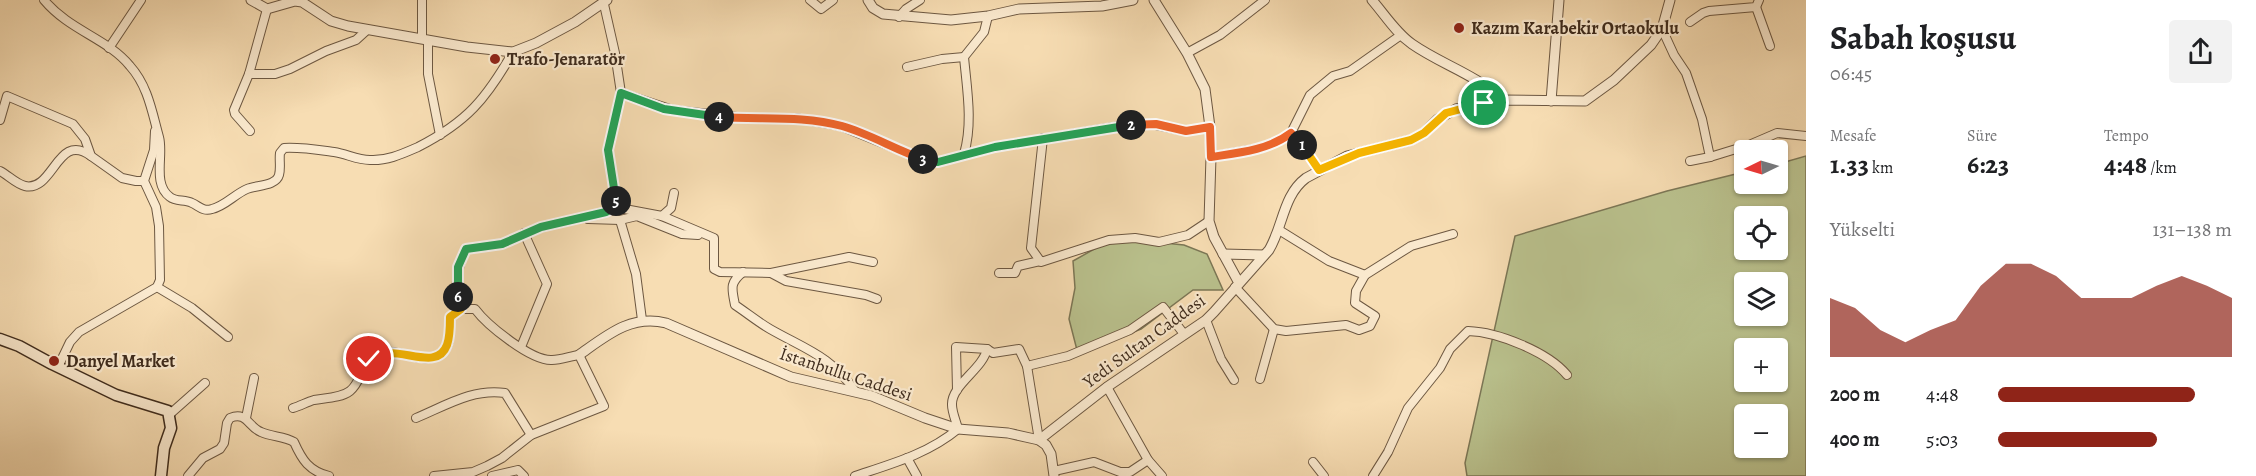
<!DOCTYPE html>
<html lang="tr">
<meta charset="utf-8">
<style>
:root{--surface:#fff;--page:#f2f2f2;--text:#202124;--muted:#757577;--accent:#8f2418}
body{margin:0;font-family:Alegreya,serif;background:var(--page);color:var(--text);height:100vh;display:flex;flex-direction:column;font-size:22px;white-space:nowrap}
*{box-sizing:border-box;margin:0}
p{font-size:20px;color:var(--muted)}
.icon{flex:none;width:33px;height:33px;fill:none;stroke:currentColor;stroke-width:2;stroke-linecap:round;stroke-linejoin:round}
.map{position:relative;flex:1;overflow:hidden}
.drawer{display:flex;flex-direction:column;background:var(--surface);width:450px}
.drawer>*{flex:none}
.needle{width:39px;rotate:265deg}
.controls{position:absolute;left:1734px;top:140px;display:grid;gap:12px}
.controls a{display:grid;place-items:center;width:54px;height:54px;border-radius:6px;background:var(--surface);box-shadow:0 2px 4px #0004;font-size:30px}
.pin{position:absolute;display:grid;place-items:center;width:51px;height:51px;color:#fff;margin:-26px;border:3px solid #fff;border-radius:50%;box-shadow:0 2px 6px #0007}
.km{position:absolute;width:30px;height:30px;margin:-15px;border-radius:50%;background:#222;color:#fff;font-size:16px;line-height:30px;text-align:center}
.round{display:grid;place-items:center;flex:none;width:63px;height:63px;border-radius:6px;background:var(--page)}
.summary{display:flex;align-items:center;justify-content:space-between;height:102px;padding:0 24px}
h1{font-size:33px;font-weight:700;line-height:45px}
.metrics{display:grid;grid-template-columns:repeat(3,1fr);gap:9px;height:102px;padding:6px 24px}
.metrics div{display:grid;align-content:center}
.metrics b{font-size:26px;font-weight:700}
.metrics small{font-size:16px;font-weight:400}
.metrics p{font-size:16px}
.chart{height:168px;padding:12px 24px}
.chart p{display:flex;justify-content:space-between}
.chart svg{width:100%;height:108px;margin-top:6px;fill:var(--accent);opacity:.7}
ul{padding:0 24px;list-style:none;font-size:20px}
li{display:grid;grid-template-columns:96px 72px 1fr;align-items:center;height:45px}
li i{height:15px;border-radius:8px;background:var(--accent)}
main{display:flex;flex:1;min-height:0}
.map>svg:first-child{display:block}
</style>
<main>
<div class="map">
<svg width="1806" height="476" viewBox="0 0 1806 476">
<rect width="100%" height="100%" fill="#f7ddb3"/>
<filter id="stains"><feTurbulence type="fractalNoise" baseFrequency=".00333" numOctaves="4"/><feColorMatrix values="0 0 0 0 .2 0 0 0 0 .09 0 0 0 0 .02 0 0 0 .5 -.17"/></filter>
<radialGradient id="worn" r=".72"><stop offset=".6" stop-color="#630" stop-opacity="0"/><stop offset="1" stop-color="#630" stop-opacity=".3"/></radialGradient>
<g fill="#bac28e" stroke="#7c7756" stroke-width="1.5" fill-rule="evenodd">
<path d="M 1806,156 L 1806,476 L 1467,476 L 1465,463 L 1515,236 L 1667,191 L 1744,172 L 1744,183 L 1778,183 L 1778,164 ZM 1744,216 L 1778,216 L 1778,249 L 1744,249 ZM 1744,282 L 1778,282 L 1778,315 L 1744,315 ZM 1744,348 L 1778,348 L 1778,381 L 1744,381 ZM 1744,414 L 1778,414 L 1778,447 L 1744,447 Z"/>
<polygon points="1145,241 1184,245 1207,254 1223,290 1193,290 1141,329 1078,354 1069,319 1075,288 1073,261 1105,243"/>
</g>
<g fill="none" stroke-linecap="round" stroke-linejoin="round">
<defs>
<g id="minor">
<path d="M 44,0 C 70,31 107,38 130,66 C 148,86 152,112 159,137 C 164,155 152,184 170,197 C 176,202 185,199 192,203 C 199,206 203,212 212,209 C 225,206 235,194 247,189 C 257,185 276,186 279,175 C 281,168 279,160 280,153 L 284,148 C 300,147 319,150 334,152 C 347,154 357,160 370,160 C 387,161 402,154 418,147 C 467,122 486,99 513,52"/>
<polyline points="422,0 422,39"/>
<polyline points="603,0 615,53 621,93 608,150 616,201 614,207 662,216 714,238 714,269 720,272 771,273 786,281 866,295 877,299"/>
<polyline points="810,0 821,9 833,0"/>
<polyline points="1756,7 1770,46"/>
<polyline points="899,17 906,9 920,0"/>
<polyline points="1690,22 1703,13 1709,11 1756,7 1759,0"/>
<polyline points="1662,29 1674,55 1686,73 1702,119 1710,157 1690,161"/>
<polyline points="428,40 428,74 440,135"/>
<polyline points="109,48 141,0"/>
<polyline points="1187,53 1220,35 1265,0"/>
<polyline points="907,67 942,59 964,57"/>
<polyline points="249,74 275,74 290,69 326,51 356,40 367,30"/>
<polyline points="621,93 673,110 755,119 795,118 841,126 922,159 938,162 995,147 1126,125 1156,125 1186,131 1210,127"/>
<polyline points="0,120 7,96 73,124 85,139 91,156 122,178 136,181 144,181"/>
<polyline points="250,131 235,114 234,110 249,74 267,9"/>
<polyline points="1291,133 1298,139 1319,170"/>
<polyline points="1043,138 1031,248 1041,262 1109,240 1135,238 1159,242 1188,235 1209,221"/>
<path d="M 964,154 C 973,123 967,90 964,57 L 984,32 L 988,16"/>
<polyline points="1211,157 1261,148 1283,139 1291,133 1310,95 1333,76 1350,71 1401,35"/>
<polyline points="1710,157 1749,145 1777,133 1806,136"/>
<path d="M 0,171 C 8,175 16,184 25,186 C 54,192 57,131 91,156"/>
<polyline points="662,216 671,208 674,193"/>
<polyline points="588,219 620,220 637,216 682,234 698,235"/>
<polyline points="620,220 636,274 642,320"/>
<path d="M 743,272 C 729,283 732,289 735,305 C 747,313 758,322 770,329 C 805,349 831,356 855,391"/>
<polyline points="771,273 849,257 873,262"/>
<polyline points="999,273 1015,273 1018,266 1040,261"/>
<polyline points="1365,275 1411,246 1453,234"/>
<polyline points="157,287 192,308 228,337"/>
<polyline points="1235,287 1274,329 1286,331 1346,325 1359,330 1370,326 1375,316 1355,303 1356,291 1365,275 1329,261 1279,230"/>
<polyline points="1206,320 1221,359 1234,380"/>
<polyline points="521,347 547,284 524,233"/>
<polyline points="1027,366 1068,356 1130,330 1163,307 1184,334"/>
<polyline points="58,367 70,342 79,332 157,287 160,280 159,226 156,207 144,181 154,150 155,131"/>
<polyline points="1260,379 1274,329"/>
<polyline points="1107,387 1148,460 1162,476"/>
<polyline points="957,390 956,347 987,349 993,353 1019,349 1027,366 1039,440"/>
<path d="M 293,408 C 300,406 307,402 314,400 C 326,398 341,398 350,391 C 363,381 362,357 380,352 C 400,348 426,368 443,352 C 457,339 439,318 461,309"/>
<polyline points="170,414 205,383"/>
<polyline points="246,418 254,378"/>
<path d="M 416,418 C 445,406 473,388 505,393 L 531,435"/>
<polyline points="907,458 917,476"/>
<polyline points="1313,462 1324,476"/>
<polyline points="1054,471 1094,462 1120,472 1130,472 1148,460"/>
<path d="M 188,476 L 203,458 L 220,449 L 224,443 L 227,423 L 230,418 C 247,411 248,427 261,432 C 272,437 284,436 294,442 C 302,460 309,471 329,476"/>
<path d="M 434,476 L 473,472 L 487,466 L 502,458 L 531,435 L 604,406 L 579,355 C 571,356 561,360 552,360 C 531,361 487,325 475,309 L 461,309 C 454,287 456,270 466,249 L 502,244 L 541,227 L 606,212 L 614,207"/>
<polyline points="492,476 518,470 524,476"/>
<path d="M 855,476 C 891,464 928,454 958,429 C 956,421 952,412 952,405 C 951,385 983,369 987,349"/>
<path d="M 1373,476 L 1388,452 L 1408,408 L 1440,368 L 1450,349 L 1468,331 C 1498,332 1548,352 1567,375"/>
</g>
<g id="tertiary">
<polyline points="251,0 267,9 295,1 302,2 331,21 348,26 467,47 513,52 536,43 575,22 607,0"/>
<polyline points="868,0 873,8 883,14 951,20 988,16 1019,9 1102,6 1133,0"/>
<polyline points="1154,0 1187,53 1205,89 1210,127 1211,157 1209,221 1214,237 1239,283"/>
<path d="M 1372,0 C 1385,15 1396,33 1412,44 C 1442,65 1476,74 1502,100"/>
<polyline points="1551,101 1559,0"/>
<polyline points="1223,254 1264,255"/>
<path d="M 579,355 C 606,336 631,314 666,323 L 791,377 L 872,396 L 925,418 L 958,429 L 1008,433 L 1039,440 L 1046,445 L 1051,454 L 1054,476"/>
<path d="M 1039,440 L 1107,387 L 1206,320 L 1214,312 L 1269,250 C 1283,227 1283,195 1306,178 L 1347,156 L 1411,140 L 1424,133 L 1438,119 L 1456,109 L 1502,100 L 1585,101 L 1614,80 L 1651,45 L 1662,29 L 1670,0"/>
</g>
<polyline id="secondary" points="0,339 19,346 52,364 116,395 168,411 171,428 164,448 161,476"/>
</defs>
<use href="#minor" stroke="#6d5842" stroke-width="10"/>
<use href="#tertiary" stroke="#6d5842" stroke-width="11"/>
<use href="#secondary" stroke="#3f2c1d" stroke-width="13"/>
<use href="#minor" stroke="#fae9ce" stroke-width="8"/>
<use href="#tertiary" stroke="#fae9ce" stroke-width="9"/>
<use href="#secondary" stroke="#fae9ce" stroke-width="10"/>
</g>
<g fill="none" stroke-linecap="round" stroke-linejoin="round">
<defs>
<polyline id="split-1" points="1302,145 1319,170 1359,153 1411,140 1424,133 1446,113 1484,103"/>
<path id="split-2" d="M 1131,125 L 1156,124 L 1186,131 L 1210,127 L 1211,157 C 1238,153 1269,150 1291,133 L 1302,145"/>
<polyline id="split-3" points="923,159 938,162 995,147 1131,125"/>
<path id="split-4" d="M 719,117 C 760,120 802,115 842,126 C 870,134 896,150 923,159"/>
<polyline id="split-5" points="616,201 608,150 621,93 664,109 719,117"/>
<polyline id="split-6" points="458,297 458,267 466,249 502,244 541,227 606,212 614,207 616,201"/>
<path id="split-7" d="M 369,359 C 394,340 436,375 447,345 C 450,337 450,326 450,317 L 461,309 L 458,297"/>
</defs>
<use href="#split-1" stroke="#fff" stroke-width="12"/>
<use href="#split-2" stroke="#fff" stroke-width="12"/>
<use href="#split-3" stroke="#fff" stroke-width="12"/>
<use href="#split-4" stroke="#fff" stroke-width="12"/>
<use href="#split-5" stroke="#fff" stroke-width="12"/>
<use href="#split-6" stroke="#fff" stroke-width="12"/>
<use href="#split-7" stroke="#fff" stroke-width="12"/>
<use href="#split-1" stroke="#f5b400" stroke-width="8"/>
<use href="#split-2" stroke="#f0652b" stroke-width="8"/>
<use href="#split-3" stroke="#22a559" stroke-width="8"/>
<use href="#split-4" stroke="#f0652b" stroke-width="8"/>
<use href="#split-5" stroke="#22a559" stroke-width="8"/>
<use href="#split-6" stroke="#22a559" stroke-width="8"/>
<use href="#split-7" stroke="#f5b400" stroke-width="8"/>
</g>
<g fill="#8f2418" stroke="#fae9ce" stroke-width="2">
<circle cx="1459" cy="28" r="6"/>
<circle cx="495" cy="59" r="6"/>
<circle cx="54" cy="361" r="6"/>
</g>
<g text-anchor="middle" dominant-baseline="central" stroke-width="4.5" stroke-linejoin="round" paint-order="stroke">
<g font-size="18" font-weight="bold" fill="#3f2c1d" stroke="#fae9ce" text-anchor="start">
<text x="1471" y="28">Kazım Karabekir Ortaokulu</text>
<text x="507" y="59">Trafo-Jenaratör</text>
<text x="66" y="361">Danyel Market</text>
</g>
<g font-size="18" fill="#3f2c1d" stroke="#fae9ce">
<text transform="translate(1144 341) rotate(-36)">Yedi Sultan Caddesi</text>
<text transform="translate(846 374) rotate(18)">İstanbullu Caddesi</text>
</g>
</g>
<rect width="100%" height="100%" filter="url(#stains)"/>
<rect width="100%" height="100%" fill="url(#worn)"/>
</svg>
<div class="controls">
<a><svg class="needle" viewBox="-14 -14 28 28"><path d="M0-13l5 13h-10z" fill="#e53935"/><path d="M0 13l5-13h-10z" fill="#757577"/></svg></a>
<a><svg class="icon" aria-label="locate" viewBox="0 0 24 24"><circle cx="12" cy="12" r="6"/><path d="M12 2v4M12 18v4M2 12h4M18 12h4"/></svg></a>
<a><svg class="icon" aria-label="layers" viewBox="0 0 24 24"><path d="M12 4l9 5-9 5-9-5zM3 14l9 5 9-5"/></svg></a>
<a>+</a>
<a>−</a>
</div>
<div class="pin" style="left:1484px;top:103px;background:#1e9e55"><svg class="icon" aria-label="arrive" viewBox="0 0 24 24"><path d="M6 21V4h12l-3 4 3 4H6"/></svg></div>
<div class="pin" style="left:369px;top:359px;background:#d93025"><svg class="icon" aria-label="check" viewBox="0 0 24 24"><path d="M5 12l5 5 9-10"/></svg></div>
<b class="km" style="left:1302px;top:145px">1</b>
<b class="km" style="left:1131px;top:125px">2</b>
<b class="km" style="left:923px;top:159px">3</b>
<b class="km" style="left:719px;top:117px">4</b>
<b class="km" style="left:616px;top:201px">5</b>
<b class="km" style="left:458px;top:297px">6</b>
</div>
<section class="drawer">
<div class="summary"><div><h1>Sabah koşusu</h1><p>06:45</p></div><a class="round"><svg class="icon" aria-label="share" viewBox="0 0 24 24"><path d="M12 15V3M7 8l5-5 5 5M5 13v7h14v-7"/></svg></a></div>
<div class="metrics">
<div><p>Mesafe</p><b>1.33<small> km</small></b></div>
<div><p>Süre</p><b>6:23</b></div>
<div><p>Tempo</p><b>4:48<small> /km</small></b></div>
</div>
<div class="chart"><p><span>Yükselti</span>131–138 m</p>
<svg viewBox="0 0 160 44" preserveAspectRatio="none"><path d="M0 44V20L10 24L20 33L30 38L40 33L50 29L60 15L70 6L80 6L90 11L100 20L110 20L120 20L130 15L140 11L150 15L160 20V44z"/></svg>
</div>
<ul>
<li><b>200 m</b>4:48<i style="width:84%"></i></li>
<li><b>400 m</b>5:03<i style="width:68%"></i></li>
</ul>
</section>
</main>
